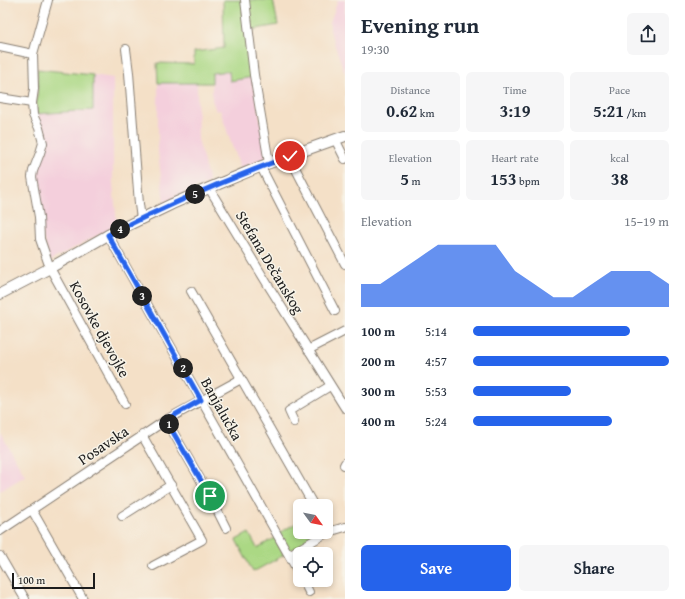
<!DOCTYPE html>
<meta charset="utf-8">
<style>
:root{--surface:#fff;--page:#f6f6f7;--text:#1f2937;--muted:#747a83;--accent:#2563eb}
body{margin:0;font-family:"Gentium Book Plus",serif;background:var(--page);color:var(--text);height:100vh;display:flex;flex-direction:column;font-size:15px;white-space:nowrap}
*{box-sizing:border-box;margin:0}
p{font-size:13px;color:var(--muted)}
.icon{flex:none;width:22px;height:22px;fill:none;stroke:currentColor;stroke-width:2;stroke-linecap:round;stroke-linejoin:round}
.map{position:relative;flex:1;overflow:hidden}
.drawer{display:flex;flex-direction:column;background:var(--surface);width:340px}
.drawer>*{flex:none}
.needle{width:26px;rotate:123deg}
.tools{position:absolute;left:293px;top:499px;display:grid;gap:8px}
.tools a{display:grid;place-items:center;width:40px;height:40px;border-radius:6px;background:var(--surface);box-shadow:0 2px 6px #0003;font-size:20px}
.scale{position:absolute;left:12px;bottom:10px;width:83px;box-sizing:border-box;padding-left:4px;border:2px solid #1c1c1c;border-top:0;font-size:11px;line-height:14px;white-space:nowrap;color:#1c1c1c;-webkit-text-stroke:3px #f7f3e8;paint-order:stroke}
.pin{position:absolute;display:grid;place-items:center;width:34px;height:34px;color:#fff;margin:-17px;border:2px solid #fff;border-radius:50%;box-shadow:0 1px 4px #0007}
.km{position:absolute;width:20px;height:20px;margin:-10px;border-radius:50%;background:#222;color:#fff;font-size:11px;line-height:20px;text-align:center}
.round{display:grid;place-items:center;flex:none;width:42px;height:42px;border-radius:6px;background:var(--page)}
.summary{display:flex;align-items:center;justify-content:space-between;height:68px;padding:0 16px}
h1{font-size:22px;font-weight:800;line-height:30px}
.metrics{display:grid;grid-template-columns:repeat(3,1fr);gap:6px;height:68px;padding:4px 16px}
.metrics div{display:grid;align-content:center;border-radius:6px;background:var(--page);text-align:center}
.metrics b{font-size:17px;font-weight:800}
.metrics small{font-size:11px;font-weight:400}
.metrics p{font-size:11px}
.chart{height:112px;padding:8px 16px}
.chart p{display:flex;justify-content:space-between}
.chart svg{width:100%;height:72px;margin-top:4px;fill:var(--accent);opacity:.7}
.primary-button{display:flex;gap:8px;margin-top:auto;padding:8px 16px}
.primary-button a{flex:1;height:46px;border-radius:6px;background:var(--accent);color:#fff;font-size:16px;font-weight:800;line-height:46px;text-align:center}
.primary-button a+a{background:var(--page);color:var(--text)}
ul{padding:0 16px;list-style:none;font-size:13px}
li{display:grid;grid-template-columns:64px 48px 1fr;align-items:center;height:30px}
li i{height:10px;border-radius:5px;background:var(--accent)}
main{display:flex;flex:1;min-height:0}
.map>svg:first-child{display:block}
</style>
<main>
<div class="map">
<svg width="345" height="599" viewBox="0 0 345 599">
<rect width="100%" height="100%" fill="#f7f3e8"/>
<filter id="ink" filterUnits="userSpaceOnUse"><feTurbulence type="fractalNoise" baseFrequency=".025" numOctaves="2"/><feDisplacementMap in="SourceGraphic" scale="8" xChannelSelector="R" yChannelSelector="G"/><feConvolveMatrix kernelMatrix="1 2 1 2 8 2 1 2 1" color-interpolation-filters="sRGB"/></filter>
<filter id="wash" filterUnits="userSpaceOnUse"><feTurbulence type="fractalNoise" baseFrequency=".012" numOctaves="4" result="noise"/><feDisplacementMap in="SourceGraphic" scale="16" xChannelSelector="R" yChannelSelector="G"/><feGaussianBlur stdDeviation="0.9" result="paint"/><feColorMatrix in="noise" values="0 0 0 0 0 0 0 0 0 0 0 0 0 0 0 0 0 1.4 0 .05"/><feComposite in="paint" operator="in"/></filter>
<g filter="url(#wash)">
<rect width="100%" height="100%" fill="#f4e0c7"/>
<g fill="#f4cfdc">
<polygon points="338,0 345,0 345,74 332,37 330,29 330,22"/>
<polygon points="229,71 230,81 253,77 267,158 240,168 235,152 234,152 220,110 216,111 212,100 212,73"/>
<polygon points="93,75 113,78 113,183 117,225 50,261 43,238 34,180 46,141 46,133 36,114 93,110"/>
<polygon points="158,83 197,83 198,139 209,182 164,203 158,152"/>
<polygon points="0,432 25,476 0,491"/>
</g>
<g fill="#abd884" stroke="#647a50">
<polygon points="223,0 242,0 253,77 230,81 229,71 212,73 212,83 158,83 157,63 194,64 194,52 224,48"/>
<polygon points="247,0 273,0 278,25 251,30"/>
<polygon points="37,69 93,75 93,110 36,114 36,111 38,84"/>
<polygon points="300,521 300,532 323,532 291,550 287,549 277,534"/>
<polygon points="249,533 257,548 275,538 284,555 253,572 236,540"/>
</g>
</g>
<g filter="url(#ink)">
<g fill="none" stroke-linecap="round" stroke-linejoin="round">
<defs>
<g id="minor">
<polyline points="48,0 33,54 34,89 32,103 33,115 39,128 43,143 40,153 33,171 32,177 39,217 40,239 50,268 125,404"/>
<polyline points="245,0 254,75 269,163"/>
<polyline points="0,47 33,54"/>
<polyline points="126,49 129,73 139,204 141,219"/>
<polyline points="0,98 32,103"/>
<polyline points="335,139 345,159"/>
<polyline points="289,156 345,264"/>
<polyline points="261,167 335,311"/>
<polyline points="209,188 268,285 345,408"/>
<polyline points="108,235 300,575"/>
<polyline points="191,291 314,506"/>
<polyline points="308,350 345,331"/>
<polyline points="166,420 210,496 226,528"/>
<polyline points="294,422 289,411 330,386"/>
<polyline points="142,435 202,540 153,566"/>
<polyline points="344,465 345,463"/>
<polyline points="32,510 83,599"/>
<polyline points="122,516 171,485"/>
<polyline points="0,531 166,420 241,379"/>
<polyline points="289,555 328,532 345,527"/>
<polyline points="0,556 25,599"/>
<polyline points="303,580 309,592"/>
</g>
<polyline id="major" points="0,294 50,268 108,235 172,204 209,188 269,163 345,136"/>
</defs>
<use href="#minor" stroke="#887e72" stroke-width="10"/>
<use href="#major" stroke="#887e72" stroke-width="12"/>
<use href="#minor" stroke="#fff" stroke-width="8"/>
<use href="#major" stroke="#fff" stroke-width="10"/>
</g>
</g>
<g fill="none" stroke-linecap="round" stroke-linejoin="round" filter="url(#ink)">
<defs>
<path id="route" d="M 210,496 L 166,420 L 201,400 L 108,235 C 167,205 228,179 290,156"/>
</defs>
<use href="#route" stroke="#fff" stroke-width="8"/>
<use href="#route" stroke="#2563eb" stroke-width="5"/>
</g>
<g text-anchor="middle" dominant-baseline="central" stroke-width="3" stroke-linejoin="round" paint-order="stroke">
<g font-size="15" fill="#1c1c1c" stroke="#f7f3e8">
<text transform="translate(270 262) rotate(59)">Stefana Dečanskog</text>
<text transform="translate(100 329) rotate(61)">Kosovke djevojke</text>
<text transform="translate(222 409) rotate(61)">Banjalučka</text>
<text transform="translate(103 445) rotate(-34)">Posavska</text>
</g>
</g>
</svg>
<div class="tools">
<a><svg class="needle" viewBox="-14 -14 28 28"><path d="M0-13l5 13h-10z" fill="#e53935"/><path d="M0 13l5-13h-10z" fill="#747a83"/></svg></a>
<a><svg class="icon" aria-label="locate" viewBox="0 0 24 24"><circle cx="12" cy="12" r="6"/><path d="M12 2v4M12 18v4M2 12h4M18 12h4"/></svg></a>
</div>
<div class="scale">100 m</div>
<div class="pin" style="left:210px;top:496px;background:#1e9e55"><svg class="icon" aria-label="arrive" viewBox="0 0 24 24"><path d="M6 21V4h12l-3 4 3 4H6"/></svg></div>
<div class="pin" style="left:290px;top:156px;background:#d93025"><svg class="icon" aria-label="check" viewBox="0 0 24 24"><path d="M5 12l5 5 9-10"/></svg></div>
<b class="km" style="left:169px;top:424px">1</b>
<b class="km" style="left:183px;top:368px">2</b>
<b class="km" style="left:142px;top:296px">3</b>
<b class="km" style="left:120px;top:229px">4</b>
<b class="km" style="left:195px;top:194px">5</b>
</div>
<section class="drawer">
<div class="summary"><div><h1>Evening run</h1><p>19:30</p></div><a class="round"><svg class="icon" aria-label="share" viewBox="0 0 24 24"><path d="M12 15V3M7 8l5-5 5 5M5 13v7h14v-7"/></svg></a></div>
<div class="metrics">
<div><p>Distance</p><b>0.62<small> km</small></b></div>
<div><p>Time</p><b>3:19</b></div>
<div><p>Pace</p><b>5:21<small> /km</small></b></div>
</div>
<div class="metrics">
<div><p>Elevation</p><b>5<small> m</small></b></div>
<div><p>Heart rate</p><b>153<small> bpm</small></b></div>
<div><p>kcal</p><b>38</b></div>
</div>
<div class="chart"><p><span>Elevation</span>15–19 m</p>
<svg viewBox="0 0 160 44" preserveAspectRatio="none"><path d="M0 44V30L10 30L20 22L30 14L40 6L50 6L60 6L70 6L80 22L90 30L100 38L110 38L120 30L130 22L140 22L150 22L160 30V44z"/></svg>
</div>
<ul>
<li><b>100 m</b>5:14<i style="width:80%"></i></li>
<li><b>200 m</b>4:57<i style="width:100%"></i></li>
<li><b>300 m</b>5:53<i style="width:50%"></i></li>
<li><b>400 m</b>5:24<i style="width:71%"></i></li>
</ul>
<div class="primary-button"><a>Save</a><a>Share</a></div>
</section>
</main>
